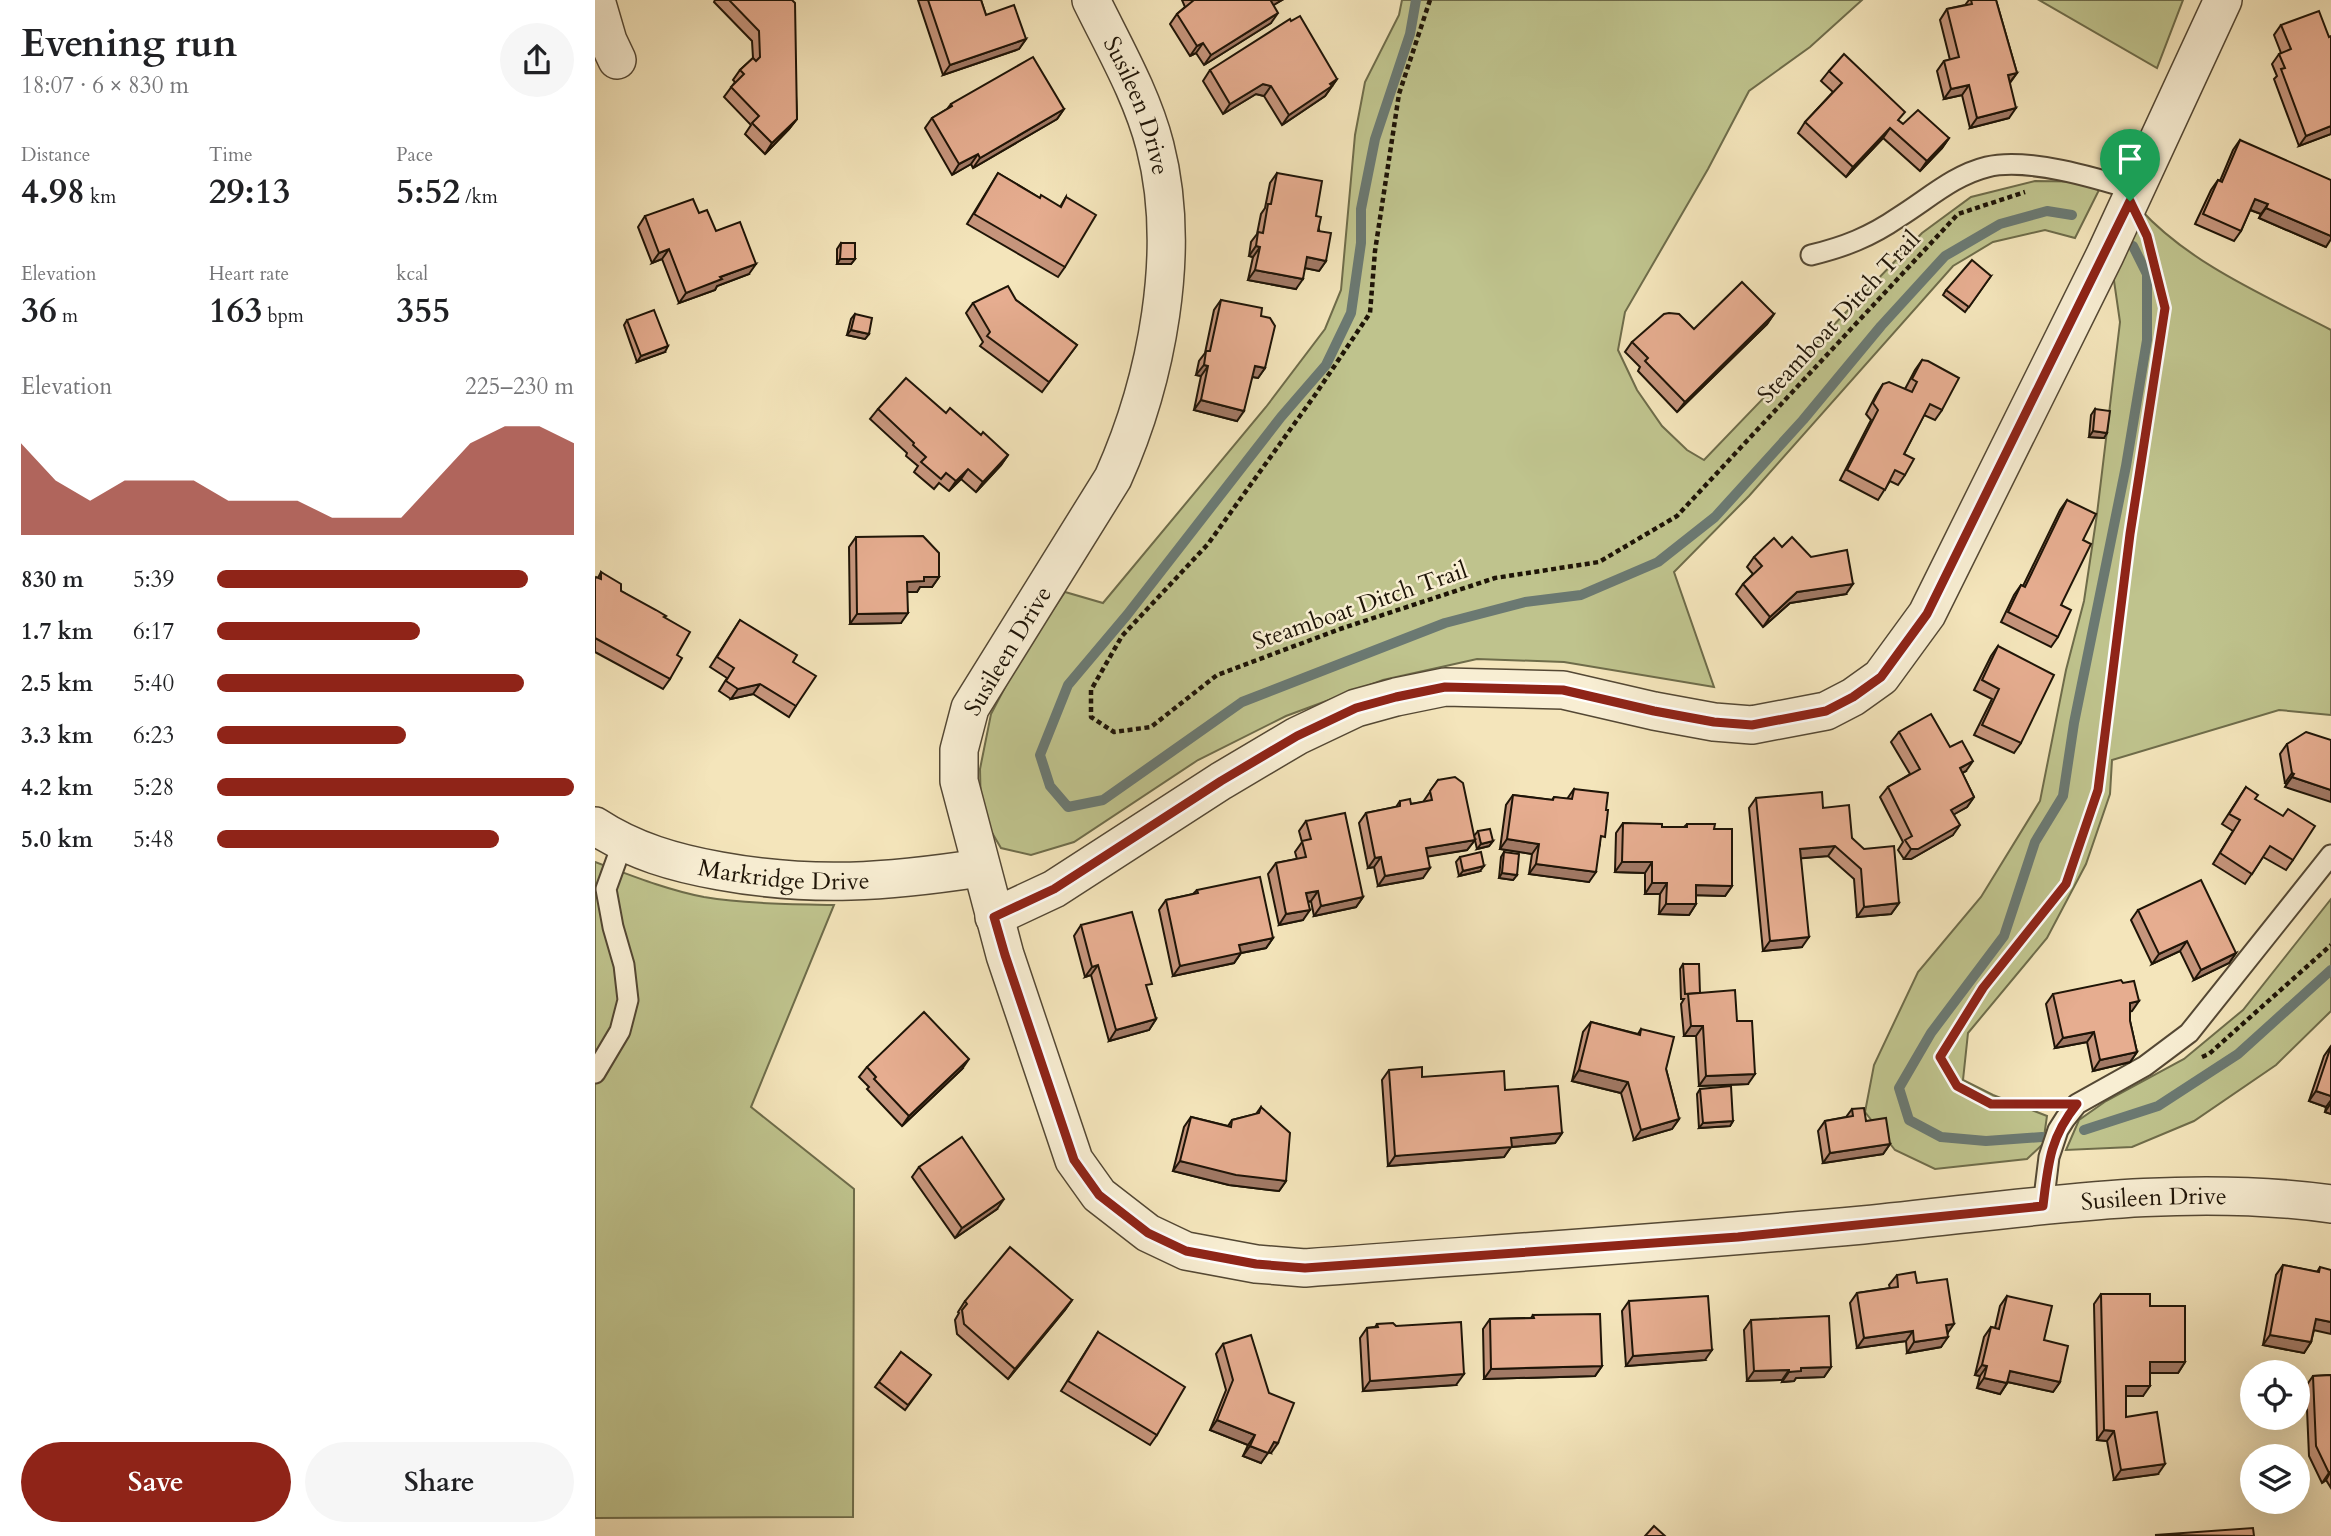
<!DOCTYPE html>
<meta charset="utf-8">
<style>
:root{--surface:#fff;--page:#f6f6f6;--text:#202124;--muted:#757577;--accent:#8f2418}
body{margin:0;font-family:Cardo,serif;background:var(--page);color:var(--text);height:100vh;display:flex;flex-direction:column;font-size:26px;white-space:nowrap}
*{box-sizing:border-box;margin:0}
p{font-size:23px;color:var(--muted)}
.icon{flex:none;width:38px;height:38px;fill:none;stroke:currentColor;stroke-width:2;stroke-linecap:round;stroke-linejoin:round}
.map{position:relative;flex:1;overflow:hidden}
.panel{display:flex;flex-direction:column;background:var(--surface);width:595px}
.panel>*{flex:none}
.tools{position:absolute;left:1645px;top:1360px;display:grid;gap:14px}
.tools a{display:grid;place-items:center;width:70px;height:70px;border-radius:50%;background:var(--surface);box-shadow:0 7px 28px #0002;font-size:35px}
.pin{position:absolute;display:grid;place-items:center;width:60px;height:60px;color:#fff;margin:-72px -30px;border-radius:50% 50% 50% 0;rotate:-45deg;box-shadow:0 0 7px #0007}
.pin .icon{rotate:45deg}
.round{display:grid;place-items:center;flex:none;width:74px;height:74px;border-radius:37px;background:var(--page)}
.head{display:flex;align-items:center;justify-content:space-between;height:119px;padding:0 21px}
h1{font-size:38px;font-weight:700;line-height:52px}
.metrics{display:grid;grid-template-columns:repeat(3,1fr);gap:10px;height:119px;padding:7px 21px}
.metrics div{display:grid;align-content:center}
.metrics b{font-size:35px;font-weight:700}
.metrics small{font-size:19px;font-weight:400}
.metrics p{font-size:19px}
.chart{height:196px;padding:14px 21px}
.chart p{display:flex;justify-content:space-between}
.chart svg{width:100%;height:126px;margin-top:7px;fill:var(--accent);opacity:.7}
.primary-button{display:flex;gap:14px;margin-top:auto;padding:14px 21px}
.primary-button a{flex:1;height:80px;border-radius:42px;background:var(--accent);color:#fff;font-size:28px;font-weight:700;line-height:80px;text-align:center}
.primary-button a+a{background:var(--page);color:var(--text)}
ul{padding:0 21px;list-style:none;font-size:23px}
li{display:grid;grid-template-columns:112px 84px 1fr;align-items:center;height:52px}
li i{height:18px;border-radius:9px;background:var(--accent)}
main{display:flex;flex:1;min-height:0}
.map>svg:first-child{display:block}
</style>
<main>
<section class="panel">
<div class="head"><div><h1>Evening run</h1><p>18:07 · 6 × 830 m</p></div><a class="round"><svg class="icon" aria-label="share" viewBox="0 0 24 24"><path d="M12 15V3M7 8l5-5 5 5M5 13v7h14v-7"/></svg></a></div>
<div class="metrics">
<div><p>Distance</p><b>4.98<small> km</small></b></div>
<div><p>Time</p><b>29:13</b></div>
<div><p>Pace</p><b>5:52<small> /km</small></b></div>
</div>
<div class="metrics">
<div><p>Elevation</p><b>36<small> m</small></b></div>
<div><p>Heart rate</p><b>163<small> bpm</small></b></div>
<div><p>kcal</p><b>355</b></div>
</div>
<div class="chart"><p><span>Elevation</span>225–230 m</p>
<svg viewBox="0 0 160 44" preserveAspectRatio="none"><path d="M0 44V12L10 25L20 32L30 25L40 25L50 25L60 32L70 32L80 32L90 38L100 38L110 38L120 25L130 12L140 6L150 6L160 12V44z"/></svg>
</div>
<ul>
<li><b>830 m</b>5:39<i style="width:87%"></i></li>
<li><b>1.7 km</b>6:17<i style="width:57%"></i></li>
<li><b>2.5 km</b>5:40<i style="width:86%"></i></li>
<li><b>3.3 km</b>6:23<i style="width:53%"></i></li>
<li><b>4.2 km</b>5:28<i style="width:100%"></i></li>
<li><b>5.0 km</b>5:48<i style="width:79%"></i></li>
</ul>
<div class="primary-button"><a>Save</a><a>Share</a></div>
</section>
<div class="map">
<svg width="1736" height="1536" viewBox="0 0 1736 1536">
<rect width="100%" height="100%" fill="#f4e5bb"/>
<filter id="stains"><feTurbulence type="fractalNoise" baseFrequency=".00286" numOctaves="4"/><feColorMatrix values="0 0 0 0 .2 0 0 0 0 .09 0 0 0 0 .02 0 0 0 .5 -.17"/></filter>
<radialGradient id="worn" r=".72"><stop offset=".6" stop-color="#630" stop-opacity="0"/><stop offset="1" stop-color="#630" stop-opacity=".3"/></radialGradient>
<g fill="#bfc38d" stroke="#6e6c4a" stroke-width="2">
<polygon points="807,0 1267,0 1215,47 1154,91 1113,169 1030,312 1023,350 1042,390 1067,426 1092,450 1109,460 1327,233 1376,197 1440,181 1508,182 1480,238 1450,230 1398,242 1358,266 1154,496 1079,572 1119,687 969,662 882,659 788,680 691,716 603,760 479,842 436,855 406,848 386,814 385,769 396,714 426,657 470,592 508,603 671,407 730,329 746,290 760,135 770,82 804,15"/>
<polygon points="1444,0 1588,0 1562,68"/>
<path d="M 1545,209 C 1595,264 1671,296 1736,330 L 1736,715 L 1684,710 L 1517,760 L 1515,794 L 1491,864 L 1452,938 L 1373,1033 L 1368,1080 L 1398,1095 L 1452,1116 L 1448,1144 L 1432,1159 L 1340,1169 L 1300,1150 L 1270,1112 L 1279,1065 L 1323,972 L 1386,897 L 1445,801 L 1471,670 L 1489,601 L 1502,514 L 1525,322 L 1517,267 Z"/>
<path d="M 0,862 C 35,875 72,890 109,897 C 152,904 196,904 239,905 L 156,1107 L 259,1189 L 258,1517 L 0,1518 Z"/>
<polygon points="1736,899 1736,1011 1681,1065 1599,1121 1537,1147 1471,1150 1484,1120 1511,1101 1589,1059 1648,1010"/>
</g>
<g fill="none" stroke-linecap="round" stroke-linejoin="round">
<g stroke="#6b7972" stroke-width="10">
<polyline points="821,0 815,34 780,139 766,209 766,243 756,313 731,365 686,417 532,615 473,685 445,755 455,786 473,807 508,800 647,702 850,623 930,602 986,595 1063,562 1120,517 1208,420 1286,326 1350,256 1405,224 1452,211 1477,215"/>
<polyline points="1489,1130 1563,1106 1643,1054 1736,970"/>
<polyline points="1447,1137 1391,1141 1346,1137 1314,1120 1304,1088 1336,1033 1409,936 1440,842 1468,796 1479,723 1531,466 1552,340 1552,274 1538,246"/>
</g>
<defs>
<g id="service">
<path d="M 1216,255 C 1249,247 1275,237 1304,217 C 1333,199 1359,175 1392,167 C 1432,157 1501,178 1540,190"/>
<polyline points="0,1073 25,1031 33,1000 29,965 18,927 11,889 28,842"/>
<polyline points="1448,1206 1454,1157 1463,1130 1470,1119 1482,1104 1550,1066 1594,1033 1736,855"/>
</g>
<g id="minor">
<polyline points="1,0 13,41 22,60"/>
<path id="s1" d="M 496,0 C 519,47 547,95 560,146 C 587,251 562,380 518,478 L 375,708 L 364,750 L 364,781 L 410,955 L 479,1160 L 504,1195 L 553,1233 L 591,1251 L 661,1264 L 710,1268 C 896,1254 1082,1242 1268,1225 C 1423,1210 1580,1182 1736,1204"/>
<path id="s2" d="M 0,826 C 38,851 80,863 125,871 C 218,888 293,882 385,868"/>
<polyline points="399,917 459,889 626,781 702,736 761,708 801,697 850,687 968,690 1059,711 1119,722 1157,725 1231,711 1258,697 1286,677 1332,614 1510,255 1628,0"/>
</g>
</defs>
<use href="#service" stroke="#544834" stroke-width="23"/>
<use href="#minor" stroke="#544834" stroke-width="40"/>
<g stroke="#1e1407" stroke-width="4.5" stroke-dasharray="5 3.5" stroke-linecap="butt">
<polyline points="835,0 804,94 780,251 775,313 720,395 613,544 527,636 496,690 496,717 519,732 556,727 622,675 745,629 900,578 1004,562 1082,516 1363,214 1430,192"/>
<polyline points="1607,1057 1614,1054 1736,945"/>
<polyline points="1451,1104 1396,1104 1362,1086 1344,1057 1388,988 1471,884 1503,790 1535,534 1570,308 1553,242"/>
</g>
<use href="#service" stroke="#f8eed3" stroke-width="19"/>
<use href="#minor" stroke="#f8eed3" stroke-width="37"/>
</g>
<g fill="#c6957c" stroke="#1e1407" stroke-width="2">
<polygon points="120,0 197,0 202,119 194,129 170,154 150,134 156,125 129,97 140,82 138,80 145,70 158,58 157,41 119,2"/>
<polygon points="323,0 386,0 391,15 431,39 424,49 348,75"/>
<polygon points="587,0 687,0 678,5 676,23 609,65 601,53 595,56 575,24 582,14 590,7"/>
<polygon points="1374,0 1401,0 1422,73 1415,83 1414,118 1375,128 1367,95 1349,99 1342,71 1349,61 1355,60 1345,20 1352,9 1370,5"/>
<polygon points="1686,25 1734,37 1736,134 1704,146 1679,79 1682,76 1677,64 1684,54 1686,53 1679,35"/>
<polygon points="615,70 742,79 730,96 687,125 669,96 661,94 628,114 608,81"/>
<polygon points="1234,71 1308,124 1354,138 1347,148 1325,171 1288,138 1251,177 1203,133 1210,122 1238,92 1226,81"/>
<polygon points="356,104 469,109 462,119 378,168 376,164 357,175 330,128 337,118 352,109"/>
<polygon points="1645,140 1731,247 1664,218 1666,214 1655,210 1646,231 1639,241 1600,224 1616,190 1623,180 1625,181 1638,150"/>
<polygon points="403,173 445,198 465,207 471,197 470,267 463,277 372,224"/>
<polygon points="682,173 721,216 731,261 724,271 710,268 701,289 653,280 658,257 654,256 656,242 662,234 666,214 670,208 675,183"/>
<polygon points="104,213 121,231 154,274 122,286 120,290 84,303 67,259 57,263 43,227 50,216"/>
<polygon points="246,243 260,259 256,264 242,264 242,249"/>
<polygon points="1396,276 1370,312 1348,295 1351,290"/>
<polygon points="421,300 482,345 447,392 385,346 388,342 371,313 378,303"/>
<polygon points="626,300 666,316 670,368 663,378 657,377 642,421 599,410 606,376 601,375 604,361 610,353 619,310"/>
<polygon points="260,314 274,334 270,339 252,335 256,319"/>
<polygon points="1179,314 1172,324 1082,412 1043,371 1045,367 1030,352 1037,342 1099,329"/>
<polygon points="32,320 70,352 42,362 29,325"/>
<polygon points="1327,360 1347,410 1340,420 1329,415 1309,454 1310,475 1303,485 1295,481 1283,500 1245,480 1276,420 1271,414 1281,395 1288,384 1310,389 1320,370"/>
<polygon points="283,409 351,413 386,435 413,455 406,465 381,492 366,479 354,491 344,483 339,489 319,472 323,466 311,456 312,453 275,419"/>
<polygon points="1500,409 1509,438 1494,437 1496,415"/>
<polygon points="1472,500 1488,540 1466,605 1463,637 1456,647 1406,622 1419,595 1426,585 1428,586 1465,510"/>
<polygon points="261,537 344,577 337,587 325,587 322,592 312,592 306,623 255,624 254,547"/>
<polygon points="1187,547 1216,557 1251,594 1195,603 1168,627 1141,594 1148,584 1158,574 1152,567 1159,557"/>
<polygon points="6,572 26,591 69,617 82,655 75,679 68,689 0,652 0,579 3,578"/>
<polygon points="145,620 198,662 201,706 194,717 158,694 136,699 124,691 132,678 115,667"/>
<polygon points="1403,646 1426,743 1419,753 1379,735 1397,699 1379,690 1396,656"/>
<polygon points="1304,732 1355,747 1371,771 1367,773 1379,797 1372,807 1359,814 1358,835 1316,859 1309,859 1303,850 1308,842 1285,797 1293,787 1315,774 1296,742"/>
<polygon points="1736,740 1690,787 1692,784 1690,783 1685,754 1692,744"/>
<polygon points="843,780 880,840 872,850 833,856 828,878 783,886 779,867 773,868 764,823 771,813 801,807 805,801 816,804 828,802"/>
<polygon points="1651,787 1660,799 1698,860 1691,870 1668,857 1650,884 1618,864 1638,831 1627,824"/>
<polygon points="979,789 1005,844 994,882 934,874 937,854 905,849 911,805 918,795 957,800 959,797 972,799"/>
<polygon points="1161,798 1228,808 1257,838 1304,903 1296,914 1262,917 1259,879 1233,856 1206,858 1207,947 1168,951 1154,808"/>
<polygon points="711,821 768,897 761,907 719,916 716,901 713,902 708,920 684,925 673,874 681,863 702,859 700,852 707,842 704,831"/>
<polygon points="1028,823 1067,827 1089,827 1092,824 1119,829 1137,886 1130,896 1101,895 1101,904 1094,915 1064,914 1065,894 1050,894 1050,873 1020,872 1021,833"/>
<polygon points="883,831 898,841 894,846 882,849 879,836"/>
<polygon points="909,852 922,875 918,880 904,878 906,857"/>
<polygon points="865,857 885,871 864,876 861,862"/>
<polygon points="602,890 678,938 671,948 646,953 639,963 578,976 564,910 571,900 598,894"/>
<polygon points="1543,910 1641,953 1634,963 1599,980 1585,951 1557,964 1536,920"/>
<polygon points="486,925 552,990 561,1019 554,1030 514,1041 496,975 490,977 479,936"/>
<polygon points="1088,964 1105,993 1142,1021 1153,1084 1104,1086 1101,1036 1089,1036 1086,1004 1089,999 1086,999 1085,969"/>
<polygon points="1458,994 1537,1011 1535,1011 1535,1021 1542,1052 1535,1062 1498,1071 1492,1042 1460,1048 1451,1004"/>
<polygon points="996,1022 1043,1034 1046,1029 1071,1069 1084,1119 1077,1129 1039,1140 1026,1093 977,1081 988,1032"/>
<polygon points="1736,1046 1736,1114 1730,1112 1731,1107 1714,1101 1729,1056"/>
<polygon points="272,1067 367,1069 307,1126 272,1089 274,1087 264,1077"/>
<polygon points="794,1070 827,1077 910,1090 967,1133 960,1143 916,1147 909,1157 793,1166 787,1080"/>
<polygon points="1105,1089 1138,1121 1135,1126 1104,1128 1102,1094"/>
<polygon points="666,1107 691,1181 684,1191 634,1185 578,1171 589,1127 596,1117 633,1126 637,1120 661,1114"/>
<polygon points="1257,1109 1295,1144 1288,1154 1228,1163 1223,1131 1230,1121 1251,1117"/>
<polygon points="324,1167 402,1209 360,1238 317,1177"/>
<polygon points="1688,1265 1722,1272 1725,1267 1719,1330 1716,1342 1709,1353 1668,1345 1681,1275"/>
<polygon points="1302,1275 1322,1283 1353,1333 1346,1347 1312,1353 1311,1341 1262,1348 1255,1303 1262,1293 1295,1288 1294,1285"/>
<polygon points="1506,1294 1555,1306 1590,1362 1583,1373 1555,1373 1548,1396 1531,1396 1531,1417 1563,1474 1519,1480 1512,1441 1502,1440 1499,1304"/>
<polygon points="1412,1296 1449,1340 1465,1382 1458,1392 1413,1382 1405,1394 1382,1388 1385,1376 1380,1375 1389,1337 1396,1327 1400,1328 1405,1306"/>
<polygon points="477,1300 470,1310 413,1379 362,1334 360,1320 364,1313 363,1312 370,1301"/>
<polygon points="1034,1301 1110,1360 1031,1366 1027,1311"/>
<polygon points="938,1315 1007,1366 1000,1376 889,1379 888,1329 895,1319 936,1318"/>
<polygon points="1156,1320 1236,1367 1229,1377 1201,1378 1199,1381 1187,1382 1187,1380 1152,1381 1149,1330"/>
<polygon points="782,1324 801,1326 861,1385 768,1391 765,1338 772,1328 780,1327"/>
<polygon points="503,1332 562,1435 555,1445 466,1391"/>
<polygon points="628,1344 676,1453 673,1452 666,1463 648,1456 653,1445 615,1430 631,1390 621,1354"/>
<polygon points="306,1352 336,1375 310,1410 280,1387"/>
<polygon points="1736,1375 1736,1488 1731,1480 1727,1483 1714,1456 1711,1386 1718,1376"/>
</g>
<g fill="#a17965" stroke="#1e1407" stroke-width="2">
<polygon points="677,0 687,0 669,11 676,1"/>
<polygon points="683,13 676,23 609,65 616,55"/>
<polygon points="431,39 424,49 348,75 355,65"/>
<polygon points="608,43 601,53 595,56 602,46"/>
<polygon points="1422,73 1414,83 1413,75"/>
<polygon points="742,79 730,96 687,125 694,115"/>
<polygon points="668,84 676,86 669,96 661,94 628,114 635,104"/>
<polygon points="1374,85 1367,95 1349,99 1356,89"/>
<polygon points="1421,108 1414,118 1375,128 1382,118"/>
<polygon points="469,109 462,119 378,168 385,158"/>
<polygon points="202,119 194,129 170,154 177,143"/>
<polygon points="1736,126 1736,134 1704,146 1711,136"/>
<polygon points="1295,128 1288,138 1251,177 1258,167"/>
<polygon points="1354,138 1347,148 1325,171 1332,161"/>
<polygon points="383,154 376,164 357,175 364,164"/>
<polygon points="1660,199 1673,204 1666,214 1653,209"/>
<polygon points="1671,208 1736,236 1736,239 1731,247 1664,218"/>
<polygon points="661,246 665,247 658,257 654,256"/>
<polygon points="74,249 67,259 57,263 64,253"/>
<polygon points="712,257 731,261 724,271 705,267"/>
<polygon points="245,259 260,259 256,264 242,264"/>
<polygon points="161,264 154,274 122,286 120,290 84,303 91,293 125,277"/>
<polygon points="660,270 708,279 701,289 653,280"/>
<polygon points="1179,314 1172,324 1082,412 1090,402"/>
<polygon points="256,330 274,334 270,339 252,335"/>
<polygon points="73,346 70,352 42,362 46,356"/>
<polygon points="609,365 613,366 606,376 601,375"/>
<polygon points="660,366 670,368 663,378 653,376"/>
<polygon points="606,400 649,411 642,421 599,410"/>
<polygon points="1498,431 1512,433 1509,438 1494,437"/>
<polygon points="413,455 406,465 381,492 388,482"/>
<polygon points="373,469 366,479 354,491 361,481"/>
<polygon points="329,577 344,577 337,587 325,587 322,592 305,592 312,582"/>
<polygon points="1258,584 1251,594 1195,603 1168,627 1175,617 1202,592"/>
<polygon points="313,613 306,623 255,624 262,614"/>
<polygon points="165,684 158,694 136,699 143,689"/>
<polygon points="1378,761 1371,771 1358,778 1365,768"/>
<polygon points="1697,773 1699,774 1692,784 1690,783"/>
<polygon points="1697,777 1736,790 1736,802 1690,787"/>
<polygon points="1379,797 1372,807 1349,820 1356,810"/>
<polygon points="1365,825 1358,835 1316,859 1309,859 1316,849"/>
<polygon points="912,839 944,844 937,854 905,849"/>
<polygon points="880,840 872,850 824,858 831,848"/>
<polygon points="898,841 894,846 882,849 886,844"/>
<polygon points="1240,846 1233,856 1198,859 1205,849"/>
<polygon points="786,857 779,867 773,868 780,858"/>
<polygon points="1027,862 1057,862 1050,873 1020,872"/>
<polygon points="941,864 1001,872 994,882 934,874"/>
<polygon points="889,866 885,871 864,876 868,871"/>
<polygon points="835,868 828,878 783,886 790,876"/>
<polygon points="907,873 922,875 918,880 904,878"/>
<polygon points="1057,883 1072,883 1065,894 1050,894"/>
<polygon points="1101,885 1137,886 1130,896 1094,895"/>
<polygon points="723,891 716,901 704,904 711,893"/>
<polygon points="768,897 761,907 719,916 726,906"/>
<polygon points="1304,903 1296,914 1262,917 1269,907"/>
<polygon points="1071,904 1101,904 1094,915 1064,914"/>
<polygon points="715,910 708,920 684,925 691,914"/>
<polygon points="1214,937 1207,947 1168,951 1175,941"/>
<polygon points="678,938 671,948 646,953 639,963 578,976 585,966 644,945"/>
<polygon points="1592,941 1585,951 1557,964 1564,954"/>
<polygon points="1641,953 1634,963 1599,980 1606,970"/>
<polygon points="503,965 496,975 490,977 497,967"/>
<polygon points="1544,1001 1537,1011 1528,1013 1535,1003"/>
<polygon points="561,1019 554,1030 514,1041 521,1030"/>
<polygon points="1096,1026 1108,1026 1101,1036 1089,1036"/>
<polygon points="1499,1032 1492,1042 1460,1048 1468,1038"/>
<polygon points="1542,1052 1535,1062 1498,1071 1505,1060"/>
<polygon points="374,1059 367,1069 307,1126 314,1116"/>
<polygon points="984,1070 1033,1082 1026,1093 977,1081"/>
<polygon points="1160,1074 1153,1084 1104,1086 1111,1076"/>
<polygon points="1721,1091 1736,1096 1736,1100 1731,1107 1714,1101"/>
<polygon points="1736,1103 1736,1114 1730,1112"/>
<polygon points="1084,1119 1077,1129 1039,1140 1046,1130"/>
<polygon points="1138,1121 1135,1126 1104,1128 1108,1123"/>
<polygon points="967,1133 960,1143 916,1147 909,1157 793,1166 800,1156 916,1138"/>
<polygon points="1295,1144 1288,1154 1228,1163 1235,1153"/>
<polygon points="585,1161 691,1181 684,1191 634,1185 578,1171"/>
<polygon points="409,1199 402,1209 360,1238 367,1228"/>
<polygon points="477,1300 470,1310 413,1379 420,1369"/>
<polygon points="1721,1319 1736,1322 1736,1334 1714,1329"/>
<polygon points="1359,1324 1352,1334 1351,1325"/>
<polygon points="1318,1331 1311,1341 1262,1348 1269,1338"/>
<polygon points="1675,1335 1716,1342 1709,1353 1668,1345"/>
<polygon points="1353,1337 1346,1347 1312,1353 1319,1342"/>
<polygon points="1117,1350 1110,1360 1031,1366 1038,1356"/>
<polygon points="1555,1362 1590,1362 1583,1373 1548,1373"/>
<polygon points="1387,1365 1392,1366 1385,1376 1380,1375"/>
<polygon points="1007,1366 1000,1376 889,1379 896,1369"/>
<polygon points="1236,1367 1229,1377 1201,1378 1199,1381 1187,1382 1194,1372 1206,1368"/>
<polygon points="1194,1370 1187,1380 1152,1381 1159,1371"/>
<polygon points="1415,1371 1465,1382 1458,1392 1408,1381"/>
<polygon points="869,1374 861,1385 768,1391 775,1381"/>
<polygon points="1389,1378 1412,1383 1405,1394 1382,1388"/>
<polygon points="1531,1386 1555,1386 1548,1396 1524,1396"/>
<polygon points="622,1420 660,1435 653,1445 615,1430"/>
<polygon points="1509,1430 1519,1431 1512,1441 1502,1440"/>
<polygon points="679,1442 683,1443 676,1453 672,1452"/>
<polygon points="655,1446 673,1453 666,1463 648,1456"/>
<polygon points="1570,1464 1563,1474 1519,1480 1526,1470"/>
<polygon points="1736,1471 1731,1480 1727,1483 1734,1473"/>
</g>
<g fill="#e6ad90" stroke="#1e1407" stroke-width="2">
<polygon points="134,0 197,0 200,3 202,119 177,143 157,123 164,116 136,87 149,74 145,70 158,58 161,61 165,57 164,31"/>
<polygon points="333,0 386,0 391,15 419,5 431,39 355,65"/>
<polygon points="599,0 677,0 676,1 683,13 616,55 608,43 602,46 582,14"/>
<polygon points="1376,0 1401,0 1422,73 1413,75 1421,108 1382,118 1374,85 1356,89 1349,61 1364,57 1352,9 1377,4"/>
<polygon points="1724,11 1734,37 1736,36 1736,126 1711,136 1686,69 1690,68 1684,54 1696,49 1686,25"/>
<polygon points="705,16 742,79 735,84 737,86 694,115 676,86 668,84 635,104 615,70 695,19 696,21"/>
<polygon points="1249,54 1310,112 1303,120 1308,124 1323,110 1354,138 1332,161 1295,128 1258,167 1210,122 1247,83 1234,71"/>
<polygon points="438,57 469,109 385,158 383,154 364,164 337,118 357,106 356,104"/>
<polygon points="1645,140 1736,180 1736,236 1671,208 1673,204 1660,199 1646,231 1608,214 1623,180 1627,182"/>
<polygon points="403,173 445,198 446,195 466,207 471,197 501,215 470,267 379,214"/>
<polygon points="682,173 727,181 721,216 726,217 723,231 736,233 731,261 712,257 708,279 660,270 665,247 661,246 663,232 668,233 673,204 676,204"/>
<polygon points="98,199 104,213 112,210 121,231 145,222 161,264 125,277 127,279 91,293 74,249 64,253 50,216"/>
<polygon points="246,243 260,243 260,259 245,259"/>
<polygon points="1377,260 1396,276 1374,307 1351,290"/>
<polygon points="1147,282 1179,314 1090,402 1050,361 1053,358 1037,342 1069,314 1074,313 1084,314 1099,329"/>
<polygon points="413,286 421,300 482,345 454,382 392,336 395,332 378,303"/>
<polygon points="626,300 667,308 666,316 675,318 680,326 670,368 660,366 649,411 606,400 613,366 609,365 611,351 615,351"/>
<polygon points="59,310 73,346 46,356 32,320"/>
<polygon points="260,314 277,318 274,334 256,330"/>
<polygon points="1327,360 1333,361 1364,378 1347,410 1335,404 1309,454 1319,459 1310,475 1300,470 1290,490 1252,470 1283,410 1278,403 1288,384 1294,382 1317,392 1322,382 1317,379"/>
<polygon points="311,378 351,413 355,408 386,435 388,432 413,455 388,482 373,469 361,481 351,473 346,479 326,462 331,457 318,445 319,443 283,409"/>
<polygon points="1500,409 1515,411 1512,433 1498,431"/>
<polygon points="1472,500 1501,514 1488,540 1496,544 1466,605 1476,610 1463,637 1413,612 1426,585 1430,587"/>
<polygon points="328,536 344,553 344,577 329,577 329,581 312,582 313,613 262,614 261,537"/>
<polygon points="1197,537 1216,557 1252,550 1258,584 1202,592 1175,617 1148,584 1167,566 1159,557 1179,538 1187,547"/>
<polygon points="6,572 26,584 26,591 61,610 71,616 69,617 95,632 82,655 87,658 75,679 0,638 0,579 1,577 6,579"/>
<polygon points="145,620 202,655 198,662 221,676 201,706 165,684 143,689 131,681 139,668 122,657"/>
<polygon points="1403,646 1459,675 1426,743 1387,725 1404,689 1387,680"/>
<polygon points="1336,714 1355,747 1367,741 1378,761 1365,768 1379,797 1356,810 1365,825 1323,849 1316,849 1310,840 1317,836 1293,787 1325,769 1304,732"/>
<polygon points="1711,732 1736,740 1736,790 1697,777 1699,774 1697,773 1692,744"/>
<polygon points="860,777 868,783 880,840 831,848 835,868 790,876 786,857 780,858 771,813 805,806 805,801 815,799 816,804 837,800 835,791 843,780"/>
<polygon points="1651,787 1663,795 1660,799 1688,816 1693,809 1720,826 1698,860 1675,846 1657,874 1625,853 1645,820 1634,814"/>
<polygon points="979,789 1013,793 1011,810 1013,810 1010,837 1006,836 1001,872 941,864 944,844 912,839 918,795 958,800 959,797 977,799"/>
<polygon points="1227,792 1228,808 1254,805 1257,838 1269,849 1299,846 1304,903 1269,907 1266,869 1240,846 1205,849 1214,937 1175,941 1161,798"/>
<polygon points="750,813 768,897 726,906 723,891 711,893 715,910 691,914 681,863 711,857 707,841 716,839 711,821"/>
<polygon points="1028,823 1067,824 1067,827 1092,827 1092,824 1120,824 1119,829 1137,829 1137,886 1101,885 1101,904 1071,904 1072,883 1057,883 1057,862 1027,862"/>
<polygon points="895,829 898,841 886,844 883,831"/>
<polygon points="886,852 889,866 868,871 865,857"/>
<polygon points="909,852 924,854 922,875 907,873"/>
<polygon points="665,877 678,938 644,945 646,953 585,966 571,900 603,893 602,890"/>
<polygon points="1606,880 1641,953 1606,970 1592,941 1564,954 1543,910"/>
<polygon points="537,912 557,984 551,985 561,1019 521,1030 503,965 497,967 486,925"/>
<polygon points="1088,964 1104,964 1105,993 1090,994"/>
<polygon points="1526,980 1528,983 1539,981 1544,1001 1535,1003 1535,1021 1542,1052 1505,1060 1499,1032 1468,1038 1458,994"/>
<polygon points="1140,990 1142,1021 1157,1021 1160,1074 1111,1076 1108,1026 1096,1026 1093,994"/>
<polygon points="329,1012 374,1059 314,1116 279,1079 281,1077 272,1067"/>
<polygon points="996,1022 1045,1035 1046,1029 1079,1037 1071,1069 1084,1119 1046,1130 1033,1082 984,1070"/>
<polygon points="1736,1046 1736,1096 1721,1091"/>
<polygon points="827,1067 827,1077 909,1071 910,1090 963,1086 967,1133 916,1138 917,1147 800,1156 794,1070"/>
<polygon points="1136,1086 1138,1121 1108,1123 1105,1089"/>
<polygon points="666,1107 695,1133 691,1181 641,1175 585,1161 596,1117 636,1127 637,1120 664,1113"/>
<polygon points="1269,1108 1271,1121 1291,1118 1295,1144 1235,1153 1230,1121 1258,1116 1257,1109"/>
<polygon points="367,1137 409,1199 367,1228 324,1167"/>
<polygon points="415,1247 477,1300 420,1369 369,1324 367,1310 372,1304 370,1301"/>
<polygon points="1688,1265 1724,1272 1725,1267 1736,1270 1736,1322 1721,1319 1716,1342 1675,1335"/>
<polygon points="1320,1272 1322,1283 1352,1279 1359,1324 1351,1325 1353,1337 1319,1342 1318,1331 1269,1338 1262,1293 1303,1287 1302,1275"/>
<polygon points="1506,1294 1555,1294 1555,1306 1590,1306 1590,1362 1555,1362 1555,1386 1531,1386 1531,1417 1562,1412 1570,1464 1526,1470 1519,1431 1509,1430"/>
<polygon points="1113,1296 1117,1350 1038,1356 1034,1301"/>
<polygon points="1412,1296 1457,1306 1449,1340 1473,1346 1465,1382 1415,1371 1412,1383 1389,1378 1392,1366 1387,1365 1396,1327 1404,1329"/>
<polygon points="1005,1314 1007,1366 896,1369 895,1319 939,1318 938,1315"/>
<polygon points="1234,1316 1236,1367 1206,1368 1206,1371 1194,1372 1194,1370 1159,1371 1156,1320"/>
<polygon points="866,1322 869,1374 775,1381 772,1328 783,1327 782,1324 798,1323 801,1326"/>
<polygon points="503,1332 590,1387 562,1435 473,1381"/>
<polygon points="656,1335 674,1393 699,1403 683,1443 679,1442 673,1453 655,1446 660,1435 622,1420 638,1380 628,1344"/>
<polygon points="306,1352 336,1375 313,1405 284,1382"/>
<polygon points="1736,1375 1736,1471 1734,1473 1721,1446 1718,1376"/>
<polygon points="1059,1526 1070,1536 1050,1536"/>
<polygon points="1658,1528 1659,1536 1560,1535"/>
</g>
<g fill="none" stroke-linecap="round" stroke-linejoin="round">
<defs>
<path id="route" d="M 1535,201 L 1552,236 L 1570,308 L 1535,534 L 1503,790 L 1471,884 L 1388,988 L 1345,1057 L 1362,1086 L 1396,1104 L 1482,1104 C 1455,1137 1453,1164 1448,1206 L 1143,1237 L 710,1268 L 661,1264 L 591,1251 L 553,1233 L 504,1195 L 479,1160 L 410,955 L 399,917 L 459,889 L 626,781 L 702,736 L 761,708 L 801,697 L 850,687 L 968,690 L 1059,711 L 1119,722 L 1157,725 L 1231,711 L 1258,697 L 1286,677 L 1332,614 Z"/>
</defs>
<use href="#route" stroke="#fff" stroke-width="14"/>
<use href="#route" stroke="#8f2418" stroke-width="9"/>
</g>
<g text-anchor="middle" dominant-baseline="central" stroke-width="5" stroke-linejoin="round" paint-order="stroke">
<g font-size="24" fill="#1e1407" stroke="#f8eed3">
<text stroke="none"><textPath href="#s1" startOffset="116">Susileen Drive</textPath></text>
<text transform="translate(1244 317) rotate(-47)">Steamboat Ditch Trail</text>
<text transform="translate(765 606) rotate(-19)">Steamboat Ditch Trail</text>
<text transform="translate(413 651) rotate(-59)">Susileen Drive</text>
<text stroke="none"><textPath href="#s2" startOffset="198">Markridge Drive</textPath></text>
<text stroke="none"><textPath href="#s1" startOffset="2361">Susileen Drive</textPath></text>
</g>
</g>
<rect width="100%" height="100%" filter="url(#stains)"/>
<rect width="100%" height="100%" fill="url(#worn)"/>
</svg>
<div class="tools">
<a><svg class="icon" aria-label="locate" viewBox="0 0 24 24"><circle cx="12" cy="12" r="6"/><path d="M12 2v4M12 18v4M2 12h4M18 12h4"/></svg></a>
<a><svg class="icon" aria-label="layers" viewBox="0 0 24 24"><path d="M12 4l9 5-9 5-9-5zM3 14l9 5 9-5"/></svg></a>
</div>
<div class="pin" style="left:1535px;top:201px;background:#1e9e55"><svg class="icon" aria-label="arrive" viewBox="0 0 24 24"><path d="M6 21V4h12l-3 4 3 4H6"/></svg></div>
</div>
</main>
